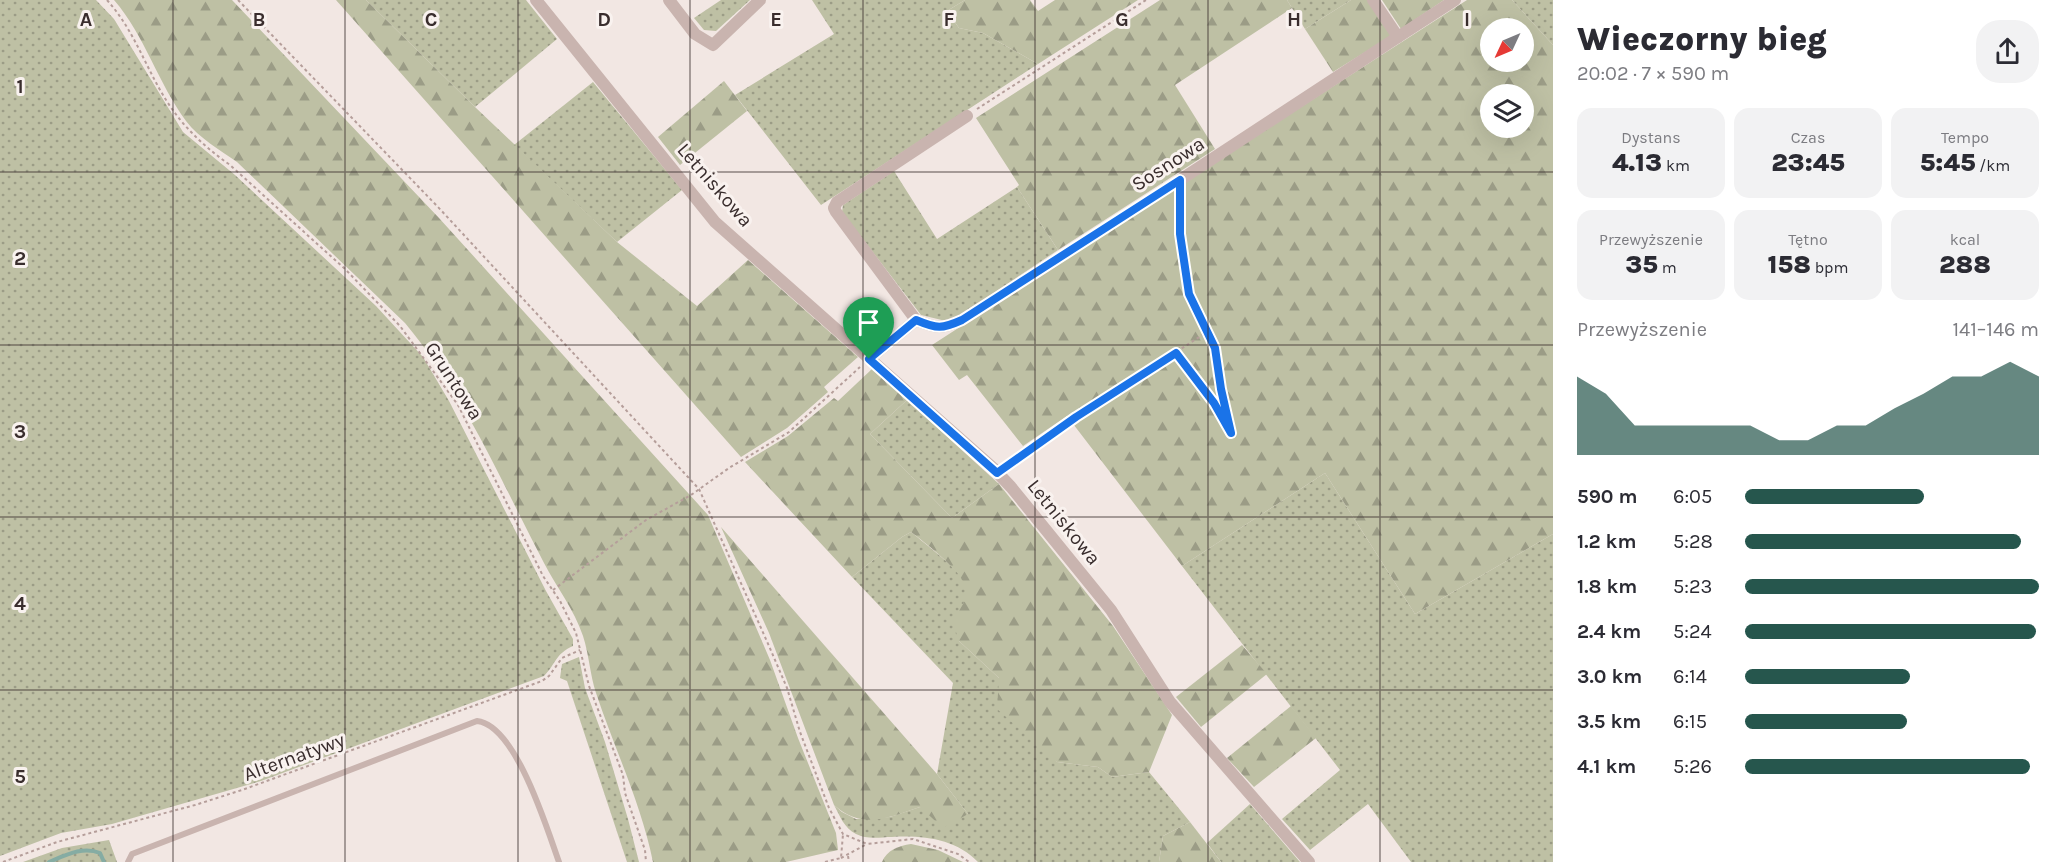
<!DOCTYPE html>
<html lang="pl">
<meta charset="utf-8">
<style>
:root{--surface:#fff;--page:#f2f2f3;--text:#2b2b33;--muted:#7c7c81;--accent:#26564d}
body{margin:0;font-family:Karla,sans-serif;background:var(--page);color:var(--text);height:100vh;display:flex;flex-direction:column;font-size:22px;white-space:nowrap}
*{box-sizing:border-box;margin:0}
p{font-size:20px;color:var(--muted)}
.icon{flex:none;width:33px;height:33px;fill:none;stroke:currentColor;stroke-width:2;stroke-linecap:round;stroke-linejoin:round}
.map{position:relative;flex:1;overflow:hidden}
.sheet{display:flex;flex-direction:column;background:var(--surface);width:510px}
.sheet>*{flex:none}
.needle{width:39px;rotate:226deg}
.tools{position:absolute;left:1480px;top:18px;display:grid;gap:12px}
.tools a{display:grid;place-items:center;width:54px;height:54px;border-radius:50%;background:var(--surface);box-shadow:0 6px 24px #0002;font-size:30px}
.pin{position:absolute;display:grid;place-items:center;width:51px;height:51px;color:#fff;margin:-62px -26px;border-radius:50% 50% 50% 0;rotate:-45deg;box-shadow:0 0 6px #0007}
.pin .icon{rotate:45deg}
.round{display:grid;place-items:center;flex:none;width:63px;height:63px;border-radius:24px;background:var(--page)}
.summary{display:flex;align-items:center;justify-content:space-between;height:102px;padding:0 24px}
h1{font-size:33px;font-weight:800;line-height:45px}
.metrics{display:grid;grid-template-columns:repeat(3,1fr);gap:9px;height:102px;padding:6px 24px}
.metrics div{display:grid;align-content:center;border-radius:15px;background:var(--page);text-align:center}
.metrics b{font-size:26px;font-weight:800}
.metrics small{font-size:16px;font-weight:400}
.metrics p{font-size:16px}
.chart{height:168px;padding:12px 24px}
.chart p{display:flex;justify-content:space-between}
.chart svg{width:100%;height:108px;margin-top:6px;fill:var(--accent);opacity:.7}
ul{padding:0 24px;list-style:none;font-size:20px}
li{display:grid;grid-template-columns:96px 72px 1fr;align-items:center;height:45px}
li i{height:15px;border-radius:8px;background:var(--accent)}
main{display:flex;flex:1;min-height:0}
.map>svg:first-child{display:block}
</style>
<main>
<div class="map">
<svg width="1553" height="862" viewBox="0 0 1553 862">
<defs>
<pattern id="grass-dots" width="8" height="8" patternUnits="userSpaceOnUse" patternTransform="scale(1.5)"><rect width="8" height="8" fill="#bec0a4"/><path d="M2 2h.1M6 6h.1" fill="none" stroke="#9b9c86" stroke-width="1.8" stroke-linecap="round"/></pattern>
<pattern id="forest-firs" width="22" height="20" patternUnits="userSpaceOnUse" patternTransform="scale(1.5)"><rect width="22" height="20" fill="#bec0a4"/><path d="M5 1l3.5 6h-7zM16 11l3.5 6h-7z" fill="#9b9c86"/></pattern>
</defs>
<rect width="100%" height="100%" fill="#f2e7e3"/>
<g fill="url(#grass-dots)">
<path d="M 0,0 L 96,0 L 114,19 L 183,132 L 235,175 L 376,306 L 423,357 L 449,401 L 546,591 L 573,639 L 573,646 C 555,654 556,664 544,676 L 261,781 L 112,824 L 61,833 L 0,856 Z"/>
<polygon points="366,0 526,0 557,39 475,107"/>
<polygon points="721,0 750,0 716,31 704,30 694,18"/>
<polygon points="812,0 965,0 947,11 959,28 983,33 1038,64 821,205 735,95 834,34"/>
<polygon points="1287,0 1351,0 1305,29"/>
<polygon points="1512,0 1553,0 1553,45"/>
<polygon points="593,82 682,190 617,242 514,145"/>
<polygon points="894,171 937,239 1017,187 1058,250 950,322 921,315 842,212 843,205"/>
<polygon points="907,400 999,484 952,518 870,434"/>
<polygon points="1325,473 1415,614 1553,534 1553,862 1411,862 1368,804 1310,850 1282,819 1340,770 1182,566"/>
<path d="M 911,532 C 923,542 962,572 967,584 C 972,596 962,628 959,641 L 999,678 L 1057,762 L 1098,767 L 1112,777 L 1149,772 L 1190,822 L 1163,836 L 1159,862 L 978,862 C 956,839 923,835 892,837 C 881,837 867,840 856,834 C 844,828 840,816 834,805 L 842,812 L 856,819 L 890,817 L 920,807 L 968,814 L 937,774 L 953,683 L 852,577 L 902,537 Z"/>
<polygon points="579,657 585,688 605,742 628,819 639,862 627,862 567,681 560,678 562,664"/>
<polygon points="1250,804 1300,862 1221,862 1207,843"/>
<polygon points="109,840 117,862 23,862 62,848"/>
</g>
<g fill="url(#forest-firs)" fill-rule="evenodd">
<path d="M 114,0 L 232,0 L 439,218 L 708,515 L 770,660 L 798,738 L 836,833 L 838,850 L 786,862 L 653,862 C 641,803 615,750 596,693 C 590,675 589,654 583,636 C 574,609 557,588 544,563 C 501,481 465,395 405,323 L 237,162 C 220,150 199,138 186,121 C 158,83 145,36 114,0 Z"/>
<polygon points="336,0 366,0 475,107 617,242 697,306 748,260 858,357 824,387 828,392 787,428 741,457"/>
<polygon points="965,0 1030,0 1038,11 1055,0 1138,0 1038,64 983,33 959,28 947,11"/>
<polygon points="1160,0 1287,0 1292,8 1175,85 1215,149 1058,250 1017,187 1019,185 976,118"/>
<polygon points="1351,0 1368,0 1391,36 1333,72 1305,29"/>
<polygon points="1382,0 1444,0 1401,29"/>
<path d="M 1467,0 L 1512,0 L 1553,45 L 1553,534 L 1415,614 L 1325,473 L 1182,566 L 1067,416 L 1023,446 L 967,375 L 959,380 L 932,345 ZM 1491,28 L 1524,28 L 1524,62 L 1491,62 ZM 1491,94 L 1524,94 L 1524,128 L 1491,128 Z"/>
<polygon points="724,81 747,111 680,165 658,137"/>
<path d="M 872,369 L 907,400 L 870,434 L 952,518 L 999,484 L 1113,626 L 1172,715 L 1149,772 L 1112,777 L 1098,767 L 1057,762 L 997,709 L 999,678 L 959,641 L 952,620 C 957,612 965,603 967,595 C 972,578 924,542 911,532 L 902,537 L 852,577 L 745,462 L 788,436 L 834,398 L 838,401 Z"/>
<path d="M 721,527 L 937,774 L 968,814 L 943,828 L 920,807 C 888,818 862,830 834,805 L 769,633 Z"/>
<polygon points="1242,645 1267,674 1201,727 1176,697"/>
<polygon points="1291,706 1316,738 1254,787 1227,758"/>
<polygon points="1190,822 1221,862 1159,862 1163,836"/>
<path d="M 911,844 L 938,850 L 963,862 L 882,862 C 887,850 898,846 911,844 Z"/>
</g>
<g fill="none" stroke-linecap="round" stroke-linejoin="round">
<path stroke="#85aca3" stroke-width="4" d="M 49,862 C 66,855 83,846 100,853 L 104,862"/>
<g stroke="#b59e9a" stroke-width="2" stroke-dasharray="3 3" stroke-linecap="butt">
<path d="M 107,0 C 133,29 144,63 163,95 C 180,124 203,146 230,165 L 345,269 L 400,326 L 458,405 L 543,576 L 560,601 L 576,633 L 589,686 L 623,775 L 625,793 L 645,850 L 646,862"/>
<polyline points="238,0 438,207 699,489 769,646 787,688 800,732 829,808 843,834 867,844 913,839 958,854 969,862"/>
<polyline points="977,109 1146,0"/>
<polyline points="1180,192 1180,234 1189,294 1215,348 1221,389 1231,433"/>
<polyline points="1063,255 1170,187"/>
<polyline points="1177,354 1214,403 1230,431"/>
<polyline points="1007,465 1076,417 1207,332"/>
<polyline points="553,590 646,520 691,495 729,468 789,432 860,367"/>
<polyline points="848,856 849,862"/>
<polyline points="841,858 867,844"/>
<polyline points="3,862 57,842 195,805 242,790 542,681 549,676 562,658 580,650"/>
<polyline points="825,862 841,858 843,834"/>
</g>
<path stroke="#c9b4af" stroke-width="6" d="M 128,862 L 132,854 L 477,721 C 516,725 547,829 559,862"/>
<g stroke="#c9b4af" stroke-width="12">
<polyline points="536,0 715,222 993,468 1011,487 1111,610 1170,702 1309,862"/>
<polyline points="669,0 695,34 713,45 760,0"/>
<polyline points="1398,37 1455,0"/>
<path d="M 967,116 L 837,202 L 834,208 L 836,212 L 916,320 C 937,329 942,329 962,320 L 1054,261"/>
<polyline points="1180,180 1398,37 1373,0"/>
<polyline points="869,359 916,320"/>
</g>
</g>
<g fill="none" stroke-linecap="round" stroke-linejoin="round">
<defs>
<path id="route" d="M 1180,180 L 1180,234 L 1189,294 L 1215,348 L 1221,389 L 1231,433 L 1214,403 L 1176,353 L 1076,417 L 997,473 L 869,359 L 916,320 C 937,329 942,329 962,320 Z"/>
</defs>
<use href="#route" stroke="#fff" stroke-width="12"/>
<use href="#route" stroke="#1a73e8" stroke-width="8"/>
</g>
<path fill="none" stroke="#392d2d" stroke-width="1.5" stroke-opacity="0.55" d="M 173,0 L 173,862M 345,0 L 345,862M 518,0 L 518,862M 690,0 L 690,862M 863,0 L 863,862M 1035,0 L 1035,862M 1208,0 L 1208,862M 1380,0 L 1380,862M 0,172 L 1553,172M 0,345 L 1553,345M 0,517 L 1553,517M 0,690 L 1553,690"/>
<g text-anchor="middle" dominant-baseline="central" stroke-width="6" stroke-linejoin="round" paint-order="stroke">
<g font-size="20" fill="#392d2d" stroke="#f9f2ef">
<text transform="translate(1168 164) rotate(-33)">Sosnowa</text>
<text transform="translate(715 185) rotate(49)">Letniskowa</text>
<text transform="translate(454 381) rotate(57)">Gruntowa</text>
<text transform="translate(1064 522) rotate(51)">Letniskowa</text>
<text transform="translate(294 757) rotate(-20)">Alternatywy</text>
</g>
</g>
<g font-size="20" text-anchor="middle" font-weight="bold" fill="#392d2d" stroke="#f9f2ef" stroke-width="6" stroke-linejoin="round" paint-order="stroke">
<text x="86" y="26">A</text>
<text x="259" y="26">B</text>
<text x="431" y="26">C</text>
<text x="604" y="26">D</text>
<text x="776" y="26">E</text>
<text x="949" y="26">F</text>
<text x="1122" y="26">G</text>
<text x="1294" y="26">H</text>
<text x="1467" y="26">I</text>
<text x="20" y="93">1</text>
<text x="20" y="265">2</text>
<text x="20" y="438">3</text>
<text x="20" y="610">4</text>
<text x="20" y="783">5</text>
</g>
</svg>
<div class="tools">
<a><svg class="needle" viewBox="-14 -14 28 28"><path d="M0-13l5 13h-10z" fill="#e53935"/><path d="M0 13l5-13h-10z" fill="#7c7c81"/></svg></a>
<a><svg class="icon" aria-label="layers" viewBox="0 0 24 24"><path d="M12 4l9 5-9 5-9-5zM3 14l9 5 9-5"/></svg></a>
</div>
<div class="pin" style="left:869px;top:359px;background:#1e9e55"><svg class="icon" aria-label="arrive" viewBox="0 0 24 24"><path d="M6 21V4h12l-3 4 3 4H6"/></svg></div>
</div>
<section class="sheet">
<div class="summary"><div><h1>Wieczorny bieg</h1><p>20:02 · 7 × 590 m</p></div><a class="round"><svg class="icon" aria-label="share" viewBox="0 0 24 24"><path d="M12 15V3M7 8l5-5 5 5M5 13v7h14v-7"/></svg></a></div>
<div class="metrics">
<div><p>Dystans</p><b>4.13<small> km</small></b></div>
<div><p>Czas</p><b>23:45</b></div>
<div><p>Tempo</p><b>5:45<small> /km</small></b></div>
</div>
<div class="metrics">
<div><p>Przewyższenie</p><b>35<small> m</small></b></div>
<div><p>Tętno</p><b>158<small> bpm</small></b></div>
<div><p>kcal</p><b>288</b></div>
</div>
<div class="chart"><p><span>Przewyższenie</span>141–146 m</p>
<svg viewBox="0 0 160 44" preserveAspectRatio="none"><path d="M0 44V12L10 19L20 32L30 32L40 32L50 32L60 32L70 38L80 38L90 32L100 32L110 25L120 19L130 12L140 12L150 6L160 12V44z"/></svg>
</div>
<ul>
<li><b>590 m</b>6:05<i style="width:61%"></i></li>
<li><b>1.2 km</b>5:28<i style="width:94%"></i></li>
<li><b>1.8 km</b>5:23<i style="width:100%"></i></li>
<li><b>2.4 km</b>5:24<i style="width:99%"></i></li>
<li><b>3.0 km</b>6:14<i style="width:56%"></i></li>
<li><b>3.5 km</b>6:15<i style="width:55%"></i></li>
<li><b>4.1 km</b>5:26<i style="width:97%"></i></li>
</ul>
</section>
</main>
